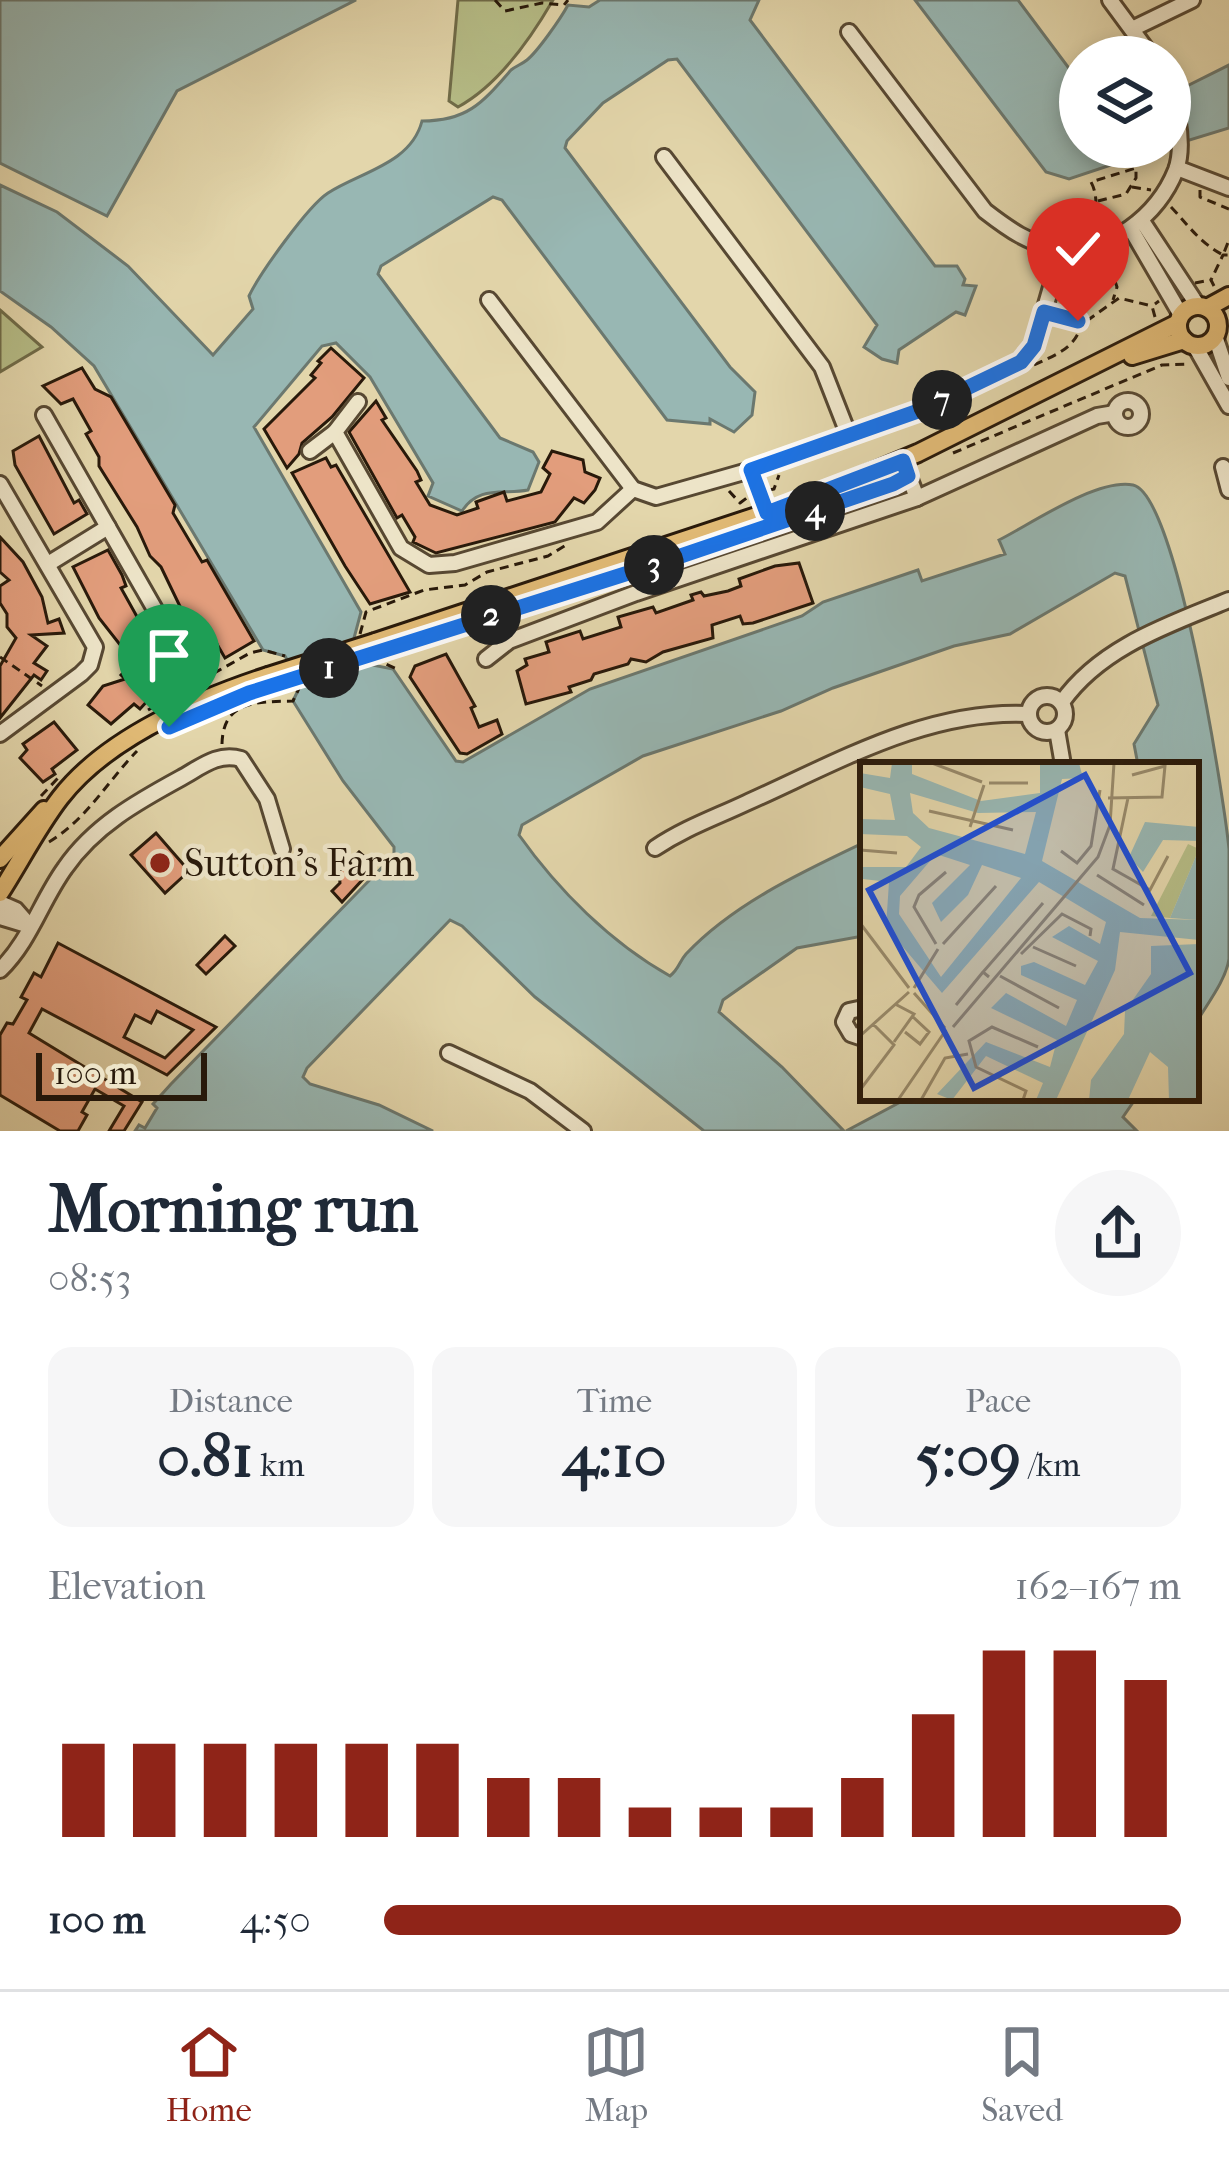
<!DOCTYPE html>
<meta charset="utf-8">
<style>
:root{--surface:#fff;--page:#f6f6f7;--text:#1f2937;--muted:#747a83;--line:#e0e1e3;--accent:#8f2418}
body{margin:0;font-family:"IM FELL French Canon",serif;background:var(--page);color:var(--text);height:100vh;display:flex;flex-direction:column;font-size:45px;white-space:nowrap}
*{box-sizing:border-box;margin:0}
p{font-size:39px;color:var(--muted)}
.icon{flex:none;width:66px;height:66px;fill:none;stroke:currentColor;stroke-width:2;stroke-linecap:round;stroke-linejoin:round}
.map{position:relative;height:1131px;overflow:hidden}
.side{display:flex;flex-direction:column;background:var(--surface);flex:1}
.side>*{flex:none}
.buttons{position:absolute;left:1059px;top:36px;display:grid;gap:24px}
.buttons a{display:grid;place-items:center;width:132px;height:132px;border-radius:50%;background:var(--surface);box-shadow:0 6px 18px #0003;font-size:60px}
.scale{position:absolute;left:36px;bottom:30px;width:171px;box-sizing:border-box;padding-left:12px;border:6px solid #28190a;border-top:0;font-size:33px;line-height:42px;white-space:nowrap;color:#28190a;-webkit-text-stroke:9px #ede4c8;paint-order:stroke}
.pin{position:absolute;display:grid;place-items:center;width:102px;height:102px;color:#fff;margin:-123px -51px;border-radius:50% 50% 50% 0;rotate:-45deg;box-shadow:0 0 12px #0007}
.pin .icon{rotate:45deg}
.km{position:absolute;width:60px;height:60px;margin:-30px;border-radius:50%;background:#222;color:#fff;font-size:33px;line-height:60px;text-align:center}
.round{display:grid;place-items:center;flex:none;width:126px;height:126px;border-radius:63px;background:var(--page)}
.headline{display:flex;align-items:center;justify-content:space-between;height:204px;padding:0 48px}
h1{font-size:66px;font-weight:800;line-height:90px}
.figures{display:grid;grid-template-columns:repeat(3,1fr);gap:18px;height:204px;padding:12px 48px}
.figures div{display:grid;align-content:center;border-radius:24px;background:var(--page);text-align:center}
.figures b{font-size:60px;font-weight:800}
.figures small{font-size:33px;font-weight:400}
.figures p{font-size:33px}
.chart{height:336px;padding:24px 48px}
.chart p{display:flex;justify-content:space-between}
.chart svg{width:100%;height:216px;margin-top:12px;stroke:var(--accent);stroke-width:6}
ul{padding:0 48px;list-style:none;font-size:39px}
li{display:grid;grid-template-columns:192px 144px 1fr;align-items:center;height:90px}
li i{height:30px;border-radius:15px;background:var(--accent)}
.tabs{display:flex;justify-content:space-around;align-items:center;height:168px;border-top:3px solid var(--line);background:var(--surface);font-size:33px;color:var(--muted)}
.tabs a{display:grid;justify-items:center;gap:6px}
.tabs .selected{color:var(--accent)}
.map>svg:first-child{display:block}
</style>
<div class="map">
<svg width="1229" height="1131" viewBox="0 0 1229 1131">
<rect width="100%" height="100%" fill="#e3d6ab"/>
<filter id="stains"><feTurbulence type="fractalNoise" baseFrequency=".00167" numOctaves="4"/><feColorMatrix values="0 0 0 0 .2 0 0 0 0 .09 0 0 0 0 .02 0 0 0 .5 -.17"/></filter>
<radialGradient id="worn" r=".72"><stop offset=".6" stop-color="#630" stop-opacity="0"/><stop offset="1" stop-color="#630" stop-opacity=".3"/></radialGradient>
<g fill="#b6bd87" stroke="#6f6b48" stroke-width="3">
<path d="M 458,0 L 553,0 C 531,38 497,86 458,107 L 449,101 Z"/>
<polygon points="0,310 42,347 0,372"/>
</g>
<g fill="#98b7b3" stroke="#6b786f" stroke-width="3">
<polygon points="0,0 356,0 177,91 107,216 0,163"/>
<path d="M 600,0 L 759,0 L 750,20 L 935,266 L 957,266 L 965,279 L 963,285 L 976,286 L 965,315 L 956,312 L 899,350 L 897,363 L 882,359 L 864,347 L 877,325 L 677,59 L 668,60 L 603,103 L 567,141 L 565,148 L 730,367 L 755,392 L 752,415 L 734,432 L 710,419 L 710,424 L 667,420 L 502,200 L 493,197 L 381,266 L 378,274 L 500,438 L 533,452 L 539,462 L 528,490 C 503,495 479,485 462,511 L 428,496 L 433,483 L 370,377 L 336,343 L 322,346 L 254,427 L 361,612 L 354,638 L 367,664 L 393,669 L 456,761 L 463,762 L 590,689 L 802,616 L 823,602 L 918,570 L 922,581 L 1005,554 L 999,540 C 1031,524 1097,478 1133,485 C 1177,494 1224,799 1229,849 C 1229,883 1229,925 1229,959 C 1226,980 1207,1004 1196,1023 L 1196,765 L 1138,765 L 1134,744 L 1158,705 L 1125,576 L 1115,573 L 1010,634 L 954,646 L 833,688 L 781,711 L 643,756 L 522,825 L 519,835 C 558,890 611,943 670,976 C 679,969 679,962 686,954 C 733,904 802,872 863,843 L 863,936 L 797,948 L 723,1000 L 719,1012 L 782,1067 L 844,1131 L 704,1131 L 535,997 L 462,926 L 450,920 L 307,1068 L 303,1077 L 310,1084 L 379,1105 L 433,1131 L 135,1131 L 139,1125 L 145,1128 L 157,1108 L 153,1104 L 171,1084 L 394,855 L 394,847 L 343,781 L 293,701 L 301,684 L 285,656 L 263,650 L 94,366 L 51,327 L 0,291 L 0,185 L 57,212 L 128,266 L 213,355 L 253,309 L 249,296 C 260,273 308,206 328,193 C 360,172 411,164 422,121 C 468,121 483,102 511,70 C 516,66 522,64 527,60 C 538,51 561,18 568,5 L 589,7 Z"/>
<polygon points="915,0 1018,0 1080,83 1080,147 1165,147 1069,179 1046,172"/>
<polygon points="1229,65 1229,128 1170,146 1170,98 1183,94 1185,87"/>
<polygon points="908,1098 1136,1098 1123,1117 1137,1131 846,1131"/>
</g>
<g fill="#e29d7c" stroke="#28190a" stroke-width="3" fill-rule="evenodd">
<polygon points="331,348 364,378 332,417 302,443 299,454 287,468 264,429 315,378 311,375 321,363 318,361"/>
<polygon points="82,368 95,389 111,397 175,505 173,513 202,562 207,560 254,641 225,658 210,632 204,635 202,631 192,630 187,621 161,567 150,556 137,527 99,466 99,457 86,434 91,431 73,399 61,404 43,386"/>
<polygon points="376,401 386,418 382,420 417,471 421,480 416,482 430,505 457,515 478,508 476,502 504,492 507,501 541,492 550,474 543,468 552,451 583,460 585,472 600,478 595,490 584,503 574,498 555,522 436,553 413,542 415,537 402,515 397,518 349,432"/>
<polygon points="39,436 74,503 79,500 87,514 54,534 15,465 13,451"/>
<polygon points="326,458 331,467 336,465 410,592 370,604 345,566 292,473"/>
<polygon points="0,537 23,562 42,597 48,623 59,619 64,633 31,635 47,646 34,663 47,671 41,680 34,675 0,718 0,666 16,638 7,627 7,614 0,603 0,586 9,580 0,572"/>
<polygon points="108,550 122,575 126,586 121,588 145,631 126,643 148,654 155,654 156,650 168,655 170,667 175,669 171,680 158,675 144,693 150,698 140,709 134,704 111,724 88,705 103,686 125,679 121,675 130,666 124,664 125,651 99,618 73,567"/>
<polygon points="799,563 813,603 753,623 743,624 740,616 712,625 713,638 663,652 646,662 631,659 628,664 594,674 591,680 569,687 571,692 526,704 517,671 527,665 525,659 549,652 546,642 580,631 583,639 621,627 618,617 653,607 656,613 693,600 691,595 701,592 704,596 728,591 741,586 739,579 775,566"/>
<polygon points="446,654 475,706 471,708 479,727 497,720 502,734 467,754 460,753 410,677 415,666"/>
<polygon points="54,722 77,750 52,769 55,774 43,782 20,758 27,750 23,744"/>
<polygon points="156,833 189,871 165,893 131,855"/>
<polygon points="359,852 375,866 342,902 332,891 340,883 339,871"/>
<polygon points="225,936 235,946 206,974 197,965"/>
<path d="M 58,943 L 216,1027 L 167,1075 L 42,1009 L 29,1033 L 142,1102 L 124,1131 L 109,1131 L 124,1106 L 95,1089 L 82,1112 L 87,1115 L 78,1131 L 60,1131 L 0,1095 L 0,1035 L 7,1023 L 13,1024 L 27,1000 L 21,997 L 34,973 L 41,977 ZM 157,1011 L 193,1030 L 165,1058 L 124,1037 L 135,1015 L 151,1023 Z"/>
</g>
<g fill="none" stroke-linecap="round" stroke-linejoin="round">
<defs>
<g id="minor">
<polyline points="1110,0 1152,57"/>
<polyline points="1132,29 1192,0"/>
<path d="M 849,32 L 985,211 C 1007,228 1031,246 1060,248 C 1110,254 1158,215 1176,170 C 1185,145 1177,111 1170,87"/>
<polyline points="664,157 822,367 849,436"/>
<polyline points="1177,168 1229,188"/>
<polyline points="1142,221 1198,306"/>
<polyline points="1131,229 1181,315"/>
<polyline points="489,300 633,489 656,497 751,470 767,513"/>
<polyline points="1215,336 1229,378"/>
<polyline points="1195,346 1229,406"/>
<circle cx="1128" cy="414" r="13"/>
<polyline points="358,402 335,432 401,548 429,565 455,563 597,522 633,489"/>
<polyline points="44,415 181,655"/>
<polyline points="310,451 335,432"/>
<polyline points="1223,467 1229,490"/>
<polyline points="751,470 921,410 1021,361 1034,346 1062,249"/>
<polyline points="0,484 95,647 90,665 81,674 0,734"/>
<polyline points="917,498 1097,416 1115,413"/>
<polyline points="48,564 108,527"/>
<polyline points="486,659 509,641 636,593 917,498 903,461"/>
<circle cx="1047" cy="714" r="18"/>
<path d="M 1062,702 C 1101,647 1168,625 1229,600"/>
<polyline points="1057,730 1063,765"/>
<path d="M 655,848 C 685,828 714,818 746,803 C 836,763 927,709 1028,714"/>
<polyline points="0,903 16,910 30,926"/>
<polyline points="0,917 30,926"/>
<path d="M 0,970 C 30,941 41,901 65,868 C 94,826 137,802 181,778 C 201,767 218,752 241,759 L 267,799 L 282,849"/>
<polyline points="863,1008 849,1011 844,1022 851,1034 863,1038"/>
<polyline points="449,1053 530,1091 583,1131"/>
</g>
<g id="major">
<circle cx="1198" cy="326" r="20"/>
<polyline points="1207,308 1229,296"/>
<polyline points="1132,356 1184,340"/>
<polyline points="375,642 808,499 918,453 1178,323"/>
<polyline points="0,859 44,810"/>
<path d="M 0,893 C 20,862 37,828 60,798 C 107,737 198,699 268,676"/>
</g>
</defs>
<use href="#minor" stroke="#574832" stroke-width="20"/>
<use href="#major" stroke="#28190a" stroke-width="22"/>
<g stroke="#28190a" stroke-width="3" stroke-dasharray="9 6" stroke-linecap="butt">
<polyline points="495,0 505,11 542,3 564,5 568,0"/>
<polyline points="1132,187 1151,190"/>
<polyline points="1200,190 1200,197 1229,209"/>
<path d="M 1098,201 L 1126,194 L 1136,178 L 1136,168 L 1091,182 C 1100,199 1093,213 1098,232"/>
<path d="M 1171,207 C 1189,226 1199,242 1223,255 L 1229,240"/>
<polyline points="1105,252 1117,287 1113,300"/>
<polyline points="1195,283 1211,280"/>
<polyline points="1214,286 1211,280 1223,255 1229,255"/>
<polyline points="1057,316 1088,320 1119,298 1152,306"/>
<polyline points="1155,317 1152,306 1159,301"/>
<path d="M 1034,365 C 1057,354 1077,348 1082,321"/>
<polyline points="953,453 1162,365 1188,364"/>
<polyline points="872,488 897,481"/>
<polyline points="769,490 774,489 779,475"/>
<polyline points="729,491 740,503 748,497"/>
<polyline points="360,634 366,612 424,590 465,585 487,572 548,556 566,545"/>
<polyline points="0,657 42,686"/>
<polyline points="373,658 399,670"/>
<polyline points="148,710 250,653 263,650 285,656"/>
<path d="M 222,744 C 223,700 257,702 293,701 L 301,684 L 299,679"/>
<polyline points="41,796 59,777"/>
<path d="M 49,842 C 87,819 107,782 137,751"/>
</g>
<use href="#minor" stroke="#ede4c8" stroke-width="14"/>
<use href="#major" stroke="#e2bb76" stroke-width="16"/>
<defs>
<polyline id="major-bridge" points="268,676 375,642"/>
</defs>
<use href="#major-bridge" stroke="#28190a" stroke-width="22" stroke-linecap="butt"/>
<use href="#major-bridge" stroke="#e2bb76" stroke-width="16"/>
</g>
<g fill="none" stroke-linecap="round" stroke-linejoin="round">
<defs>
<polyline id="route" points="169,727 249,693 663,562 893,484 908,476 903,461 767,513 751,470 921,410 1021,362 1034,346 1044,312 1078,321"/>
</defs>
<use href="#route" stroke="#fff" stroke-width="24"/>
<use href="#route" stroke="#1a73e8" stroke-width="15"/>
</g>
<circle fill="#8f2418" stroke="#ede4c8" stroke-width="4.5" cx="160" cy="863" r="12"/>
<g text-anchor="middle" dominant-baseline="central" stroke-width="9" stroke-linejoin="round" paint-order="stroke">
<g font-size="39" fill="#28190a" stroke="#ede4c8" text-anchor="start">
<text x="184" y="863">Sutton's Farm</text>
</g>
</g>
<g transform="translate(860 762)">
<rect width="339" height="339" fill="#e3d6ab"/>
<path d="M 328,82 L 339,87 L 310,156 L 291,154 Z" fill="#b6bd87"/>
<path d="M 32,1 L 52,1 L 52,12 L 121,39 L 180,31 L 180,3 L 134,1 L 219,1 L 223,16 L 202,17 L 182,99 L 280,156 L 339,158 L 310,156 L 339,87 L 339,178 L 260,170 L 255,208 L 196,338 L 176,338 L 183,321 L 126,294 L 92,338 L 77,332 L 126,280 L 190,305 L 197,278 L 131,246 L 146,231 L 206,264 L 217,238 L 161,213 L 161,204 L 174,200 L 225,223 L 238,199 L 192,175 L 209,164 L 240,182 L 246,160 L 179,120 L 82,231 L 26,165 L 29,120 L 3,117 L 3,105 L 46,105 L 61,85 L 47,74 L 0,72 L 0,57 L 35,58 L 30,32 L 0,25 L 0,11 L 30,16 ZM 50,31 L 118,51 L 176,50 L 165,92 L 69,66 L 53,51 ZM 76,92 L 110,103 L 72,141 L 81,160 L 108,133 L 122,103 L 161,116 L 81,215 L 39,152 L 40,134 ZM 285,60 L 339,65 L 339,79 L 303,78 L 283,110 L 269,95 ZM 339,182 L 339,338 L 309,338 L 308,305 L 290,290 L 268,338 L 229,338 L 231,318 L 264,272 L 265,249 L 291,212 L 291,184 Z" fill="#98b7b3" fill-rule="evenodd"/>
<path fill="none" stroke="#988a6b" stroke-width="3" d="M 72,1 L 122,20M 129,21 L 168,21M 248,36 L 302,35 L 305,4 L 272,13M 268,36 L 253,107 L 290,128 L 308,94M 69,49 L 153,68M 110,65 L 124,23M 0,88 L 37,91M 201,89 L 217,101 L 231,84 L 240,28M 237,113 L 284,143M 0,161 L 49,226M 76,182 L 54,145 L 59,133 L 86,110 L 79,116M 83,182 L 136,124M 173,185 L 216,204M 161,192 L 202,152 L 231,167 L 230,174M 140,214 L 199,246M 129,215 L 123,210 L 183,141M 54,226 L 78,187M 54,231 L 85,266M 96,243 L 123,210M 93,265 L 238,95 L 250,63 L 254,1M 45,270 L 60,282 L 69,270 L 53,255M 0,274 L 49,230M 34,280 L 54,252 L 35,242M 0,328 L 34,283 L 13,262M 38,338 L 86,268M 61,338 L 85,296 L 108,292M 163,338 L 166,329 L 116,305 L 109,279 L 132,265 L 178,285"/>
<path fill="#1d4ed8" fill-opacity="0.15" stroke="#1d4ed8" stroke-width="6" d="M 225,13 L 330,211 L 114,326 L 9,128 Z"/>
<rect width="339" height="339" fill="none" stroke="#28190a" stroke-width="6"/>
</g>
<rect width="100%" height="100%" filter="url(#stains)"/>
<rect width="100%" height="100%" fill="url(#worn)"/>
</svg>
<div class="buttons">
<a><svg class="icon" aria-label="layers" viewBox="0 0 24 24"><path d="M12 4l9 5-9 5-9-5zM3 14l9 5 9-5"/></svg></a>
</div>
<div class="scale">100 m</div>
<div class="pin" style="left:169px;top:727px;background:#1e9e55"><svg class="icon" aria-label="arrive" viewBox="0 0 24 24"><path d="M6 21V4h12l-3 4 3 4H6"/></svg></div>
<div class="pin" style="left:1078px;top:321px;background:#d93025"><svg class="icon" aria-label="check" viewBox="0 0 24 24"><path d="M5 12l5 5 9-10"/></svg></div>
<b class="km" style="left:329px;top:668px">1</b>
<b class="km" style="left:491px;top:615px">2</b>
<b class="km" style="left:654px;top:565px">3</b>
<b class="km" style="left:815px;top:511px">4</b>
<b class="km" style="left:942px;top:400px">7</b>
</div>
<section class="side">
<div class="headline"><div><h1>Morning run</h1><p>08:53</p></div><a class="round"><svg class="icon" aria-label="share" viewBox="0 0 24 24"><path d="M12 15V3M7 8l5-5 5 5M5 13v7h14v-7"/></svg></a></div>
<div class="figures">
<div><p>Distance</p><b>0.81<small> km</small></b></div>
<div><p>Time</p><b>4:10</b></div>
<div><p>Pace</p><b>5:09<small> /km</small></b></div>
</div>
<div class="chart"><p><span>Elevation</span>162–167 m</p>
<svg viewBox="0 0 160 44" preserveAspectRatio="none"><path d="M5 44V25M15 44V25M25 44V25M35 44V25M45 44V25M55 44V25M65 44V32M75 44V32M85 44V38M95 44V38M105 44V38M115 44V32M125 44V19M135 44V6M145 44V6M155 44V12"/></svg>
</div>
<ul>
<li><b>100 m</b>4:50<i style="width:100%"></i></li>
</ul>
</section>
<nav class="tabs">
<a class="selected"><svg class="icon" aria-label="home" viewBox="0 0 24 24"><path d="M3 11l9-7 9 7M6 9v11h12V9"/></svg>Home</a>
<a><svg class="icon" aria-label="map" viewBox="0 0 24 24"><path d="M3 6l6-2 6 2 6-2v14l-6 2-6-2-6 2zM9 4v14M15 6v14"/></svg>Map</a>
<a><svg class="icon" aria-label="saved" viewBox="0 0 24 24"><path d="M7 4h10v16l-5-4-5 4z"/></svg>Saved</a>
</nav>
